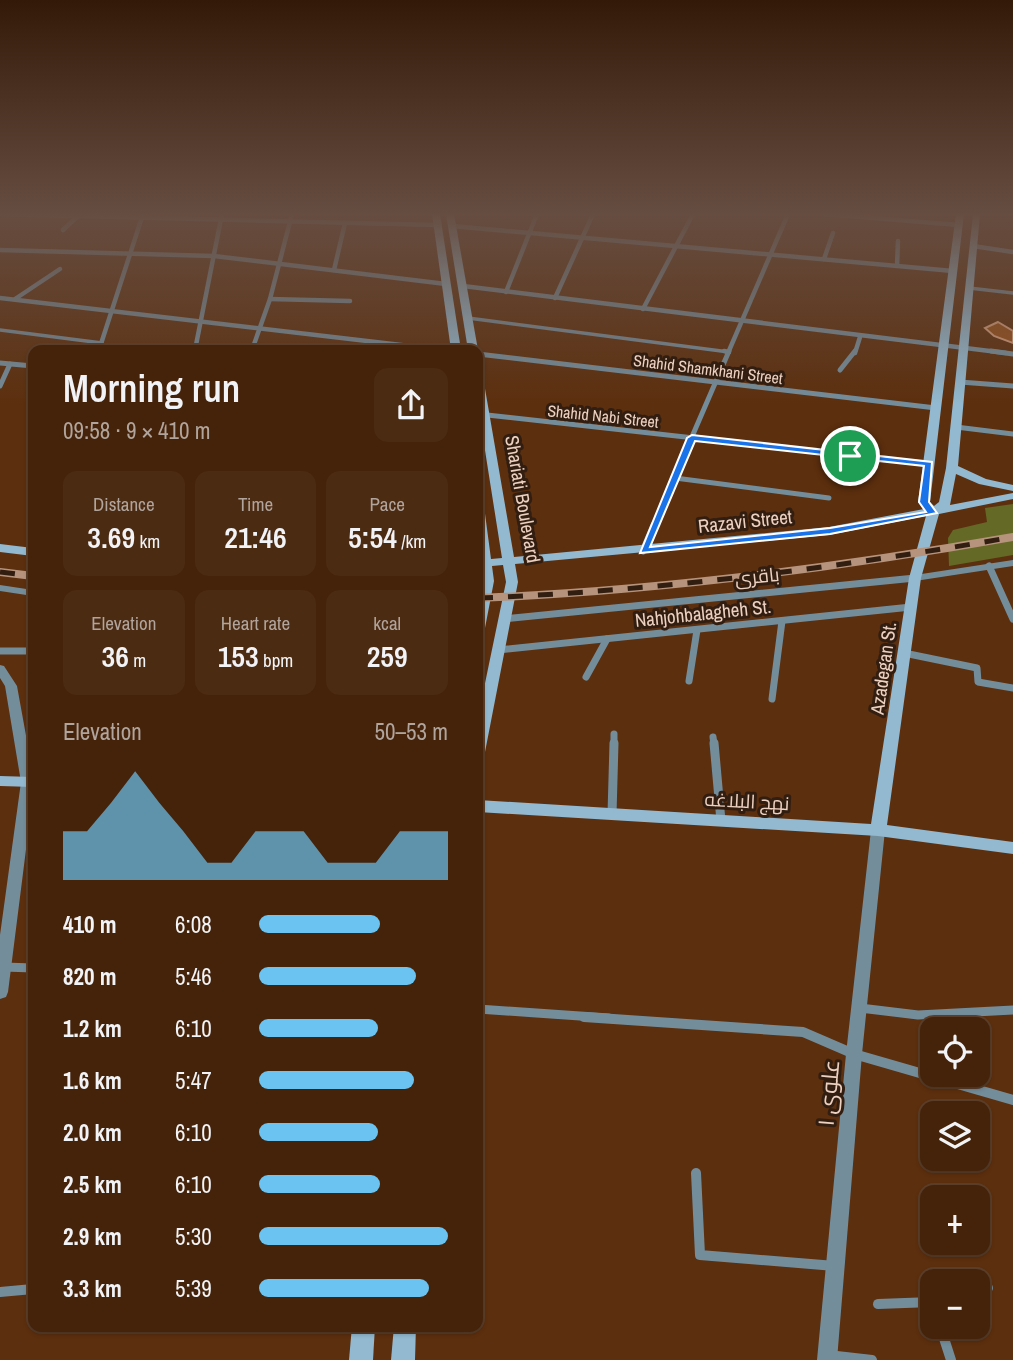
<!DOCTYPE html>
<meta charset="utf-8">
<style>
:root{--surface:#45230a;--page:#4c2b13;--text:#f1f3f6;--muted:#b0a49c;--line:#5d402b;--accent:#6ac3f1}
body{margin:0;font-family:"Archivo Narrow",Cairo,sans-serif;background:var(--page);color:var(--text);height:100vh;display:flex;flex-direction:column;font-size:26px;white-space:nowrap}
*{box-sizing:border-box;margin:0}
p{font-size:23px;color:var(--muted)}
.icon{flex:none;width:38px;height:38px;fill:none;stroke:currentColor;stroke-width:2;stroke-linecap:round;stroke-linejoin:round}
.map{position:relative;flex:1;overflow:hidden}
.side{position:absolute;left:28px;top:345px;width:455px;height:987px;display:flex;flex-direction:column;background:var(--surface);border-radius:14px;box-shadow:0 2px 5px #0004,0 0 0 2px var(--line)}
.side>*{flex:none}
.tools{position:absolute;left:920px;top:1017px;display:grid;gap:14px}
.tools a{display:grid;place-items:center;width:70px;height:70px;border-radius:14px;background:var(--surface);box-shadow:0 2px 5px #0004,0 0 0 2px var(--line);font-size:35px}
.pin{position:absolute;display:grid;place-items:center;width:60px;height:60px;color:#fff;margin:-30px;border:4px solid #fff;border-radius:50%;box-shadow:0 2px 7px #0007}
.round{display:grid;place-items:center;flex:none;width:74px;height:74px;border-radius:14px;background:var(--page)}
.head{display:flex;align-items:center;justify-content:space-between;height:119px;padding:0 35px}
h1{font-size:38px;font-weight:600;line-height:52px}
.metrics{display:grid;grid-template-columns:repeat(3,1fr);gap:10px;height:119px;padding:7px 35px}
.metrics div{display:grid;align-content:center;border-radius:14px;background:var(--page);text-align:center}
.metrics b{font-size:30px;font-weight:600}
.metrics small{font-size:19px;font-weight:400}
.metrics p{font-size:19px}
.chart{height:196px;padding:14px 35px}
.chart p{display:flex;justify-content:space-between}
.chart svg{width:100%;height:126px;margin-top:7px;fill:var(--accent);opacity:.7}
ul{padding:0 35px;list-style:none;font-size:23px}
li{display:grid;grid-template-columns:112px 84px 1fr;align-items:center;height:52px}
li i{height:18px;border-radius:9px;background:var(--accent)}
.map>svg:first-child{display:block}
</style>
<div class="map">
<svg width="1013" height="1360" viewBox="0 0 1013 1360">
<rect width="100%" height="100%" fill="#5c2f0e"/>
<polygon fill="#646926" points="1013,504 1013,555 949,566 948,538 953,530 987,522 985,508"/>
<polygon fill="#944f1b" stroke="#d49f7e" stroke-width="2" points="998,322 1013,331 1013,343 994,336 985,328"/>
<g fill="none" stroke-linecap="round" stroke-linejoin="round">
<g stroke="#748d9b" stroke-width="3.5">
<polyline points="969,288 1013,293"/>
<polyline points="468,318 729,352"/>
<polyline points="0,330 102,343"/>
</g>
<polyline stroke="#748d9b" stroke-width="4.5" points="724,351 729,352"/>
<g stroke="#748d9b" stroke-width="4.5">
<polyline points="0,214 438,225"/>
<polyline points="824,214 959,225"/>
<polyline points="452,226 953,271"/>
<polyline points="63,230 78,216"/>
<polyline points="973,246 1013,252"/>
<polyline points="0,250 214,256 446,284"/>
<polyline points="824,259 833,233"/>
<polyline points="897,266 898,241"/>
<polyline points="334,270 345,223"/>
<polyline points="463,286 1006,353"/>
<polyline points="506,292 537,214"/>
<polyline points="0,298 444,350"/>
<polyline points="555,298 593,214"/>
<polyline points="15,299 60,269"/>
<polyline points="270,299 350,301"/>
<polyline points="643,309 693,214"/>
<polyline points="99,350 143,214"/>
<polyline points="195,350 222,214"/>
<polyline points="252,350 270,299 292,214"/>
<polyline points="728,353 788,214"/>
<polyline points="855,353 860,337"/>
</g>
<g stroke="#748d9b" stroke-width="5">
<polyline points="991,351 1013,354"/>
<polyline points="478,354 936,408"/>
<polyline points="0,363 33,366"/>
<polyline points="840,370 855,351"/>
<polyline points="960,382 1013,386"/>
<polyline points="0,386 10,364"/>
<polyline points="478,414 929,464"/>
<polyline points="956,427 1013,434"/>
<polyline points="675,478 829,498"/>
<polyline points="653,527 729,351"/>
</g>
<g stroke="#748d9b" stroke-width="7">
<polyline points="643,551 654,525"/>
<polyline points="989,566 1013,619"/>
<polyline points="504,619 915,578"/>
<polyline points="498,650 911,607"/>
<polyline points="0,651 33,651"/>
<polyline points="904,653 977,668 978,682 1013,688"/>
<polyline points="586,677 607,639"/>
<polyline points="689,681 697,630"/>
<polyline points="772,699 782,621"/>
<polyline points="713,737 714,745"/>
<polyline points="614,745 614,734"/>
</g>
<g stroke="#748d9b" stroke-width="9">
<polyline points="714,743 721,821"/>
<polyline points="612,814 614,743"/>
<polyline points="4,967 33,968"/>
<polyline points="860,1008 918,1015 1013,1010"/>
<polyline points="478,1009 609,1018"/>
</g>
<g stroke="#748d9b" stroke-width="10">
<polyline points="584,1017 803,1032 854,1054 1013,1100"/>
<polyline points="696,1173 700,1255 835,1266"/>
<polyline points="978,1290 988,1288"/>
<polyline points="0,1292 33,1289"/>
<polyline points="878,1304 932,1302"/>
<polyline points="940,1326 951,1360"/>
<polyline points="828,1355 872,1360"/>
</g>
<g fill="#748d9b" fill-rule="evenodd">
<polygon points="1013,560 1013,566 915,581 909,578 915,575"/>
<polygon points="0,585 33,590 33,596 0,591"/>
<polygon points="0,665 4,666 17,686 33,774 33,794 8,992 6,997 0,999 0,935 21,782 5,686 0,678"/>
<polygon points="878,825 883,826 885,830 862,1054 837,1360 817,1360 846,1054 871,830 873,826"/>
</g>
<g fill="#92b9d0" fill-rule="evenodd">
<polygon points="432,214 440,214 461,350 451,350"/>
<polygon points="446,214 454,214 478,350 468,350"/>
<polygon points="956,214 964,214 930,502 934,506 939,502 946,468 973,214 980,214 958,466 986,479 1013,485 1013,491 979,484 956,474 950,505 1013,493 1013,499 939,514 921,578 887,825 1013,842 1013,854 878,836 478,812 478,800 871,824 909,578 926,516 829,535 515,564 518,582 485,752 483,756 478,757 478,717 506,582 503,565 492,566 494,581 485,628 478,632 478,599 482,581 480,568 478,568 478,503 484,506 491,559 502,558 478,406 478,374 483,377 514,557 829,527 924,509 918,502"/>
<polygon points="0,544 33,548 33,556 0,552"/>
<polygon points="0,776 33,777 33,787 0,786"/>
<polygon points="352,1326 375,1326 373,1360 349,1360"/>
<polygon points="394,1326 416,1326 415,1360 391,1360"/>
</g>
<defs>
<g id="rail">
<polyline points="0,572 33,576"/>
<path d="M 478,598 C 658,591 836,568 1013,537"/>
</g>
</defs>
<use href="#rail" stroke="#b6937c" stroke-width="8"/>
<use href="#rail" stroke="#321e11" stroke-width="5" stroke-dasharray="15" stroke-linecap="butt"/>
</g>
<linearGradient id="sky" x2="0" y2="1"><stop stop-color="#331a08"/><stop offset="0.53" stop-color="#664d41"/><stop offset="1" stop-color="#664d41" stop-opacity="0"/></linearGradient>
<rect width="1013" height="404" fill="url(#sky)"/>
<path fill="#1a73e8" stroke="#fff" stroke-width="2" fill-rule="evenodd" d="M 692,435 L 932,462 L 929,502 L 937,513 L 830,534 L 640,553 L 687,438 ZM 695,441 L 924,466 L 919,502 L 926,512 L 830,528 L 650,547 Z"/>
<g text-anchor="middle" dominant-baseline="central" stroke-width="6" stroke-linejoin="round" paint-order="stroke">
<g font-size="16" fill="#edd1c0" stroke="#321e11">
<text transform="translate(708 369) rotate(7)">Shahid Shamkhani Street</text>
<text transform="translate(603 416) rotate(6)">Shahid Nabi Street</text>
</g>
<g font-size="19" fill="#edd1c0" stroke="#321e11">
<text transform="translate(523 499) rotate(80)">Shariati Boulevard</text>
<text transform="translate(745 521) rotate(-6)">Razavi Street</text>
<text transform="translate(757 576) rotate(-6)">باقری</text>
<text transform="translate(703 613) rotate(-6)">Nahjohbalagheh St.</text>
<text transform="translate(883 668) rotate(-82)">Azadegan St.</text>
<text transform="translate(747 801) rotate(3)">نهج البلاغه</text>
</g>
<g font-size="23" fill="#edd1c0" stroke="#321e11">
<text transform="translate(828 1093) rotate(-85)">علوی ۱</text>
</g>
</g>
</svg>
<div class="tools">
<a><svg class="icon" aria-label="locate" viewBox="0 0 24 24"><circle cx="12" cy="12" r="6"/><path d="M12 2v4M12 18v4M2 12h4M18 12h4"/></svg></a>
<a><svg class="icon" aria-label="layers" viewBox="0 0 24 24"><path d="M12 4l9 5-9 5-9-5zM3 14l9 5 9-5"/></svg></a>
<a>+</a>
<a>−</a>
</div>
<div class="pin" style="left:850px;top:456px;background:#1e9e55"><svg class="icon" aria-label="arrive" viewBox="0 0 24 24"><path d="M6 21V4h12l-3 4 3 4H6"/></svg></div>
<section class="side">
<div class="head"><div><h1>Morning run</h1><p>09:58 · 9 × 410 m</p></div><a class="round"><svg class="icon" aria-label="share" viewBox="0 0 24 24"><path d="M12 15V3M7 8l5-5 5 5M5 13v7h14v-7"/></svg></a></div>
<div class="metrics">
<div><p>Distance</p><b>3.69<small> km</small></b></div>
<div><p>Time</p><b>21:46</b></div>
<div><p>Pace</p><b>5:54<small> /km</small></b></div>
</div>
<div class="metrics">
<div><p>Elevation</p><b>36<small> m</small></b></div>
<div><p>Heart rate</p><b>153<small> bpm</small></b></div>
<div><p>kcal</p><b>259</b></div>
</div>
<div class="chart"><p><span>Elevation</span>50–53 m</p>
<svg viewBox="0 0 160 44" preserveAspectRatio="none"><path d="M0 44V27L10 27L20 17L30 6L40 17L50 27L60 38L70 38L80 27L90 27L100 27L110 38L120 38L130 38L140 27L150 27L160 27V44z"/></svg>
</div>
<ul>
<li><b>410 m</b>6:08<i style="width:64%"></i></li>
<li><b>820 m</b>5:46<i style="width:83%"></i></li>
<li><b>1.2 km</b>6:10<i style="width:63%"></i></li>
<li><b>1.6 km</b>5:47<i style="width:82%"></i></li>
<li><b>2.0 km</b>6:10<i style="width:63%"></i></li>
<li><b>2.5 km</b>6:10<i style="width:64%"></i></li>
<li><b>2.9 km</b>5:30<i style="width:100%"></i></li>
<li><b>3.3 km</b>5:39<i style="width:90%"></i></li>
</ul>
</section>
</div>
